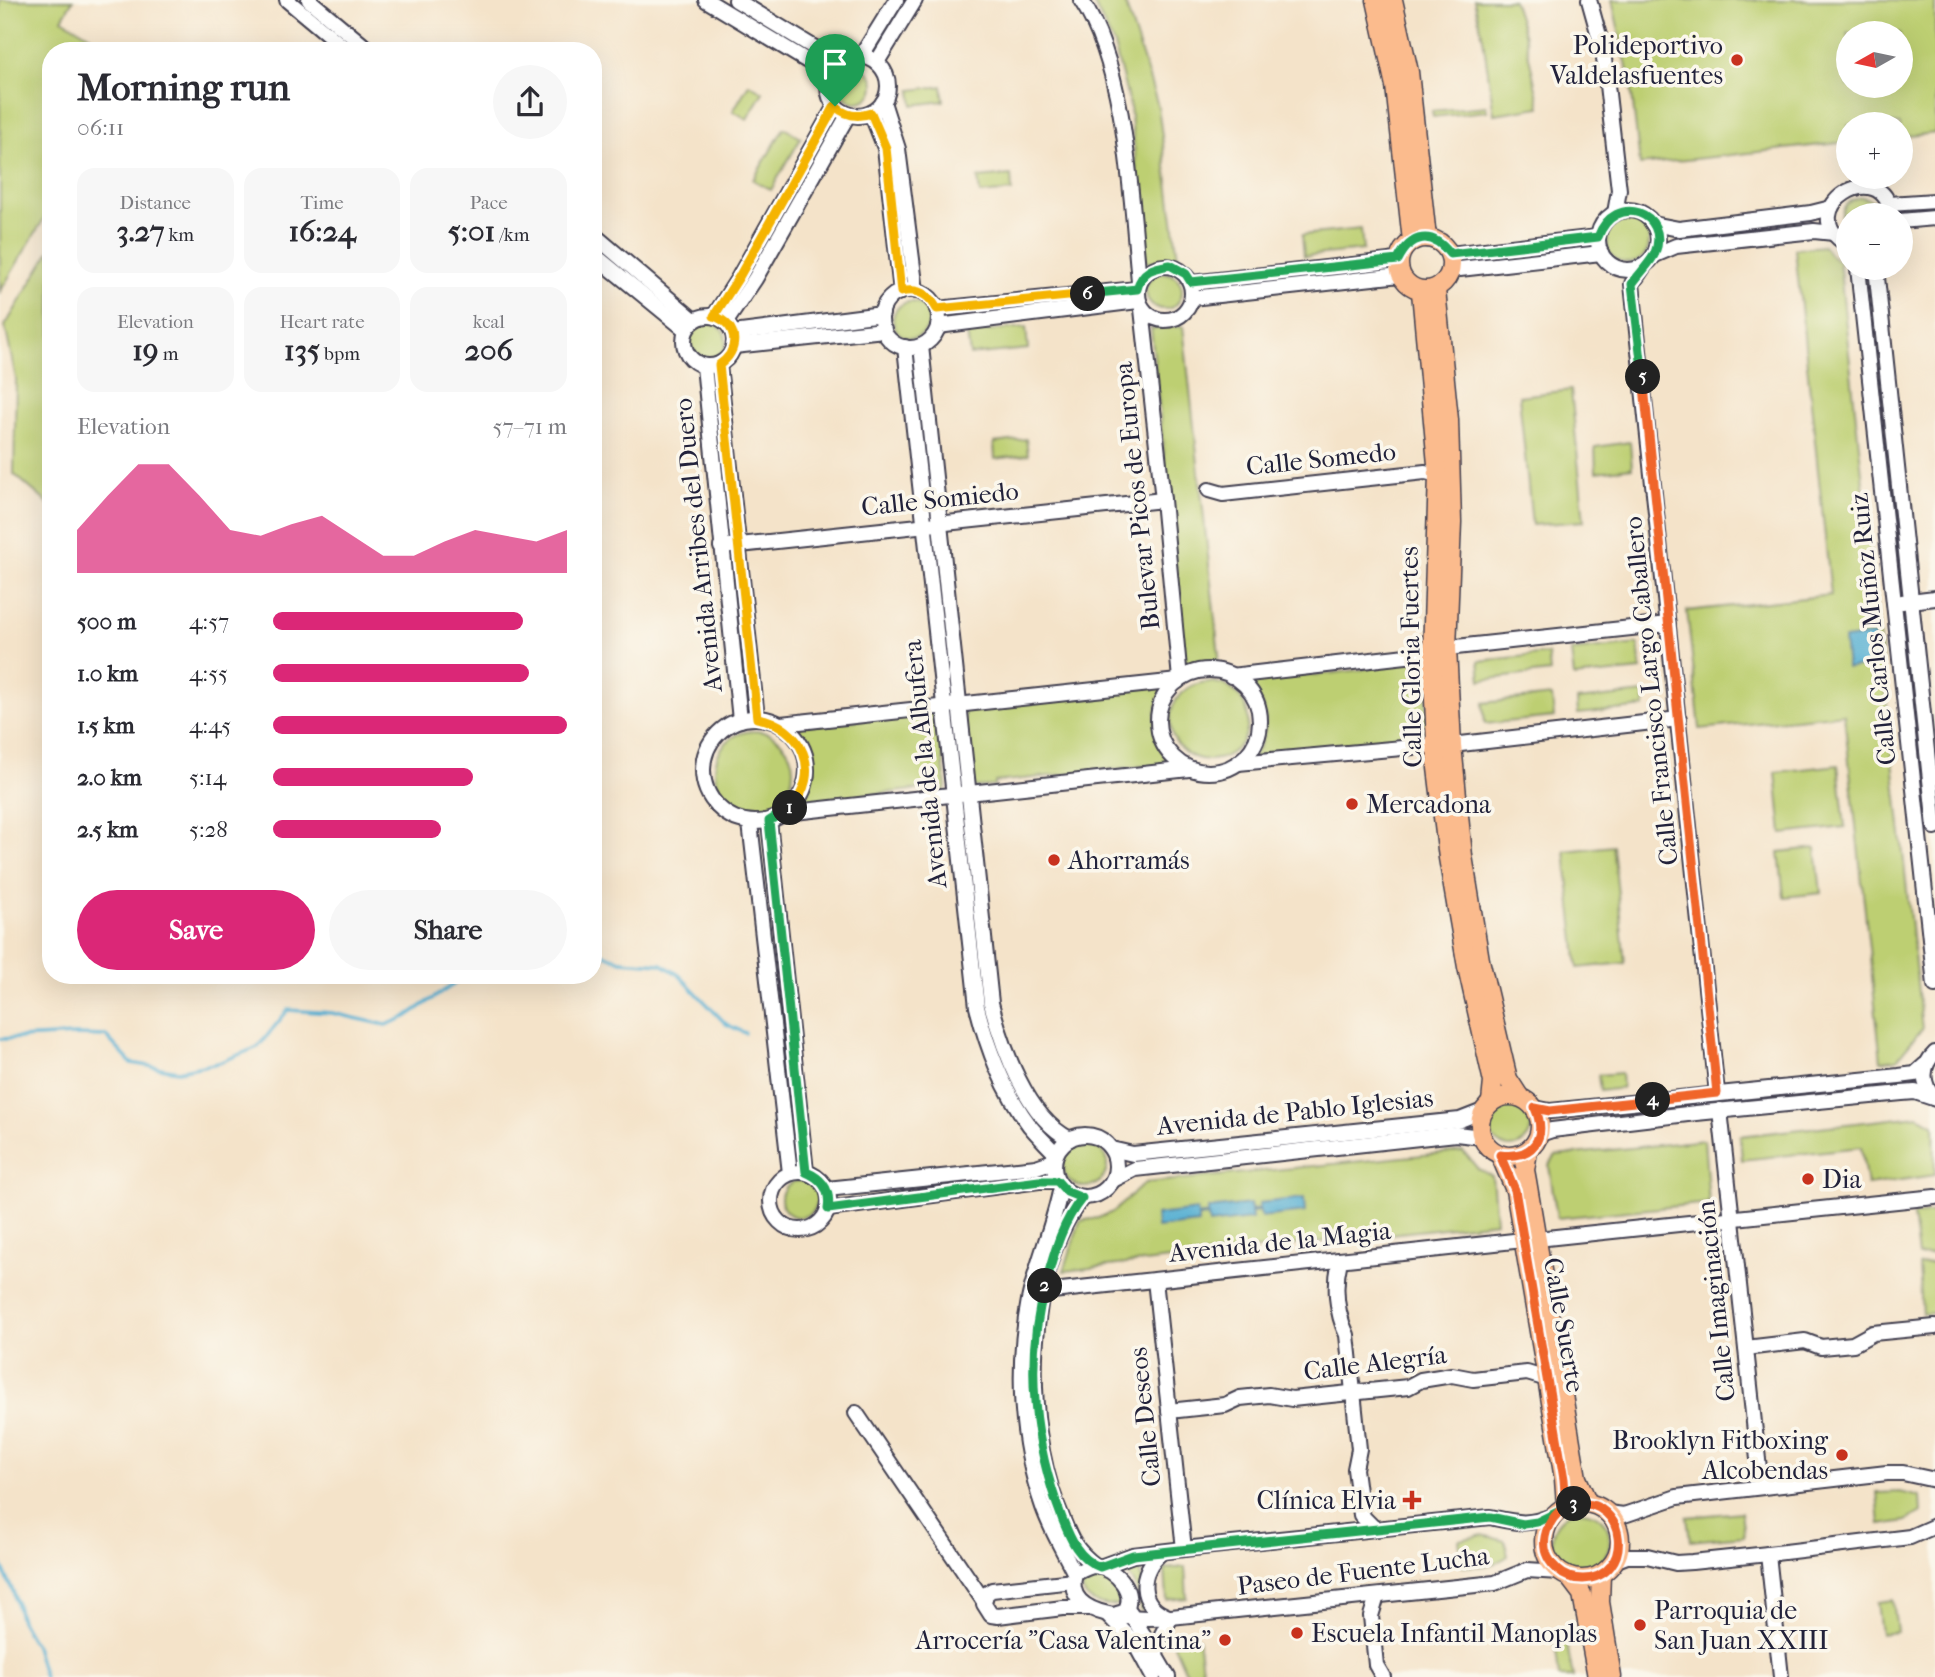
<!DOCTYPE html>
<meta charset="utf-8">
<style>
:root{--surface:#fff;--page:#f7f7f7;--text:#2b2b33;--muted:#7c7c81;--accent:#db2777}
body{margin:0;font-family:"IM FELL French Canon",serif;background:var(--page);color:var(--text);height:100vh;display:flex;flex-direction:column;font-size:26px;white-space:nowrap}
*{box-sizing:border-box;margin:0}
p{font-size:23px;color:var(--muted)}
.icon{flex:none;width:38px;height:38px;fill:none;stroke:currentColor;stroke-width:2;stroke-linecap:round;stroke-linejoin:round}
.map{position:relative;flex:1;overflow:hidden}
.drawer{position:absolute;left:42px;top:42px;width:560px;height:942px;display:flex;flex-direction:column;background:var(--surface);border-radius:28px;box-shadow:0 7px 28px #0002}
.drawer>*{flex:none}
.needle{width:46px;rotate:261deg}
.buttons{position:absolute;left:1836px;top:21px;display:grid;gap:14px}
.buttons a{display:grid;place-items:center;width:77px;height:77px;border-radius:50%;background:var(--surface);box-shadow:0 7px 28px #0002;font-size:35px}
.pin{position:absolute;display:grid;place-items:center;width:60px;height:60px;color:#fff;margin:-72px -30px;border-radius:50% 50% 50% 0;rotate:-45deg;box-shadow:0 0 7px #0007}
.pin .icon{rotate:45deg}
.km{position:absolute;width:35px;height:35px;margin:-18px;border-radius:50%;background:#222;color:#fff;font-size:19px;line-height:35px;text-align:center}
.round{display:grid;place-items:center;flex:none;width:74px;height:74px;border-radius:37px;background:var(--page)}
.headline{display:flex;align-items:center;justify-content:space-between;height:119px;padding:0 35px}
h1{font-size:38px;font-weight:800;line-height:52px}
.stats{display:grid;grid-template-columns:repeat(3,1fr);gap:10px;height:119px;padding:7px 35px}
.stats div{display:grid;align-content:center;border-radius:18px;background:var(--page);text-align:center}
.stats b{font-size:30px;font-weight:800}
.stats small{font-size:19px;font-weight:400}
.stats p{font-size:19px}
.chart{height:196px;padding:14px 35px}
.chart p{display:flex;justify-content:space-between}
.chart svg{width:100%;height:126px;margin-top:7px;fill:var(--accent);opacity:.7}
.action{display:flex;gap:14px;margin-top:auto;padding:14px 35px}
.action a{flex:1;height:80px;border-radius:42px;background:var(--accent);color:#fff;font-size:28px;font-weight:800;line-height:80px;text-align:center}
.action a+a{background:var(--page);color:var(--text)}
ul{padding:0 35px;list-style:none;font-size:23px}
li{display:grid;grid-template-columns:112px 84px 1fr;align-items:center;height:52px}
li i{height:18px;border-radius:9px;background:var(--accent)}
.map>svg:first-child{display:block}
</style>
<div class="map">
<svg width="1935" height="1677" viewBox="0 0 1935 1677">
<rect width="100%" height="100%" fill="#fbf7ec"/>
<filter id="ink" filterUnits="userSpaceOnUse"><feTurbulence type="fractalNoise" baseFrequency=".0143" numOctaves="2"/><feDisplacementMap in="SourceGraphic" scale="14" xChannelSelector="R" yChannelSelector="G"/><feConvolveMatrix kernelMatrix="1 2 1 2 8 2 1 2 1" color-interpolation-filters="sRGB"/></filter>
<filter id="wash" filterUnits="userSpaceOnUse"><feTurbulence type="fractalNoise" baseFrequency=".00686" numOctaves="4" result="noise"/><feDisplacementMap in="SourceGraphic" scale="28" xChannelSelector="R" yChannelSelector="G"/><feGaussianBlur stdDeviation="1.57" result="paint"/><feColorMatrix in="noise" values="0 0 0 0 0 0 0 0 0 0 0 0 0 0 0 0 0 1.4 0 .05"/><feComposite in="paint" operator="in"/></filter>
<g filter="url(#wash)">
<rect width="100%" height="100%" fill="#f4e3c9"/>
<g fill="#bdcf72" stroke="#707856" stroke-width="2" fill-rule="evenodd">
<polygon points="0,0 73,0 62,19 115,51 51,51 51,207 0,292"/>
<polygon points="1092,0 1124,0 1158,106 1178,258 1146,263 1130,107 1114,45"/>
<polygon points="1474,0 1513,0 1524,33 1540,107 1494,114 1483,38"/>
<path d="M 1612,0 L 1935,0 L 1935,133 L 1901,137 L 1900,124 L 1848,124 L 1848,142 L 1640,165 L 1631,86 ZM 1900,33 L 1900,86 L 1848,86 L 1848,33 Z"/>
<circle cx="857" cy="85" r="17"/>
<polygon points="749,84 763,92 747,119 733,111"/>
<polygon points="942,86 944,101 913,105 911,90"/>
<polygon points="1486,106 1487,111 1433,117 1432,111"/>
<polygon points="784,128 801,138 771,190 753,180"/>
<polygon points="1011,175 1012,191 980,194 978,178"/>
<path d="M 1862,197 L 1874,201 L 1882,215 L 1848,215 L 1848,233 C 1835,218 1842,200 1862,197 Z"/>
<circle cx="1628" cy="242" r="21"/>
<polygon points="1361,229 1363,250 1304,256 1302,235"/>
<polygon points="1823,246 1830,255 1839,261 1922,1029 1897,1059 1881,1061 1844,714 1700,729 1687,611 1831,595 1795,249"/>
<polygon points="51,249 51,506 14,474 16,379 5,326"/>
<circle cx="1164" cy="291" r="18"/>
<circle cx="911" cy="320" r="18"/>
<circle cx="708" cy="341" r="18"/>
<polygon points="1183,326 1219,656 1215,663 1186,668 1151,329"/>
<polygon points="1026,327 1028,349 970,355 967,333"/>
<polygon points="1571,390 1584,521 1532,525 1519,396"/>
<polygon points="1026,439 1028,455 995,459 994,443"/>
<polygon points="1630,442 1632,468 1596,472 1595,447"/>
<polygon points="1638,644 1641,670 1574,677 1571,651"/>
<polygon points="1548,654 1550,672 1481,680 1479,661"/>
<path d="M 1425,658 L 1428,738 L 1405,743 L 1404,738 L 1282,752 L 1251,759 C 1274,729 1268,703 1242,678 C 1303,678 1366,671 1425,658 Z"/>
<circle cx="1209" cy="721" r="39"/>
<path d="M 1167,685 C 1150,713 1149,745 1176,767 L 1146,770 L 1144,766 L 995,782 L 995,786 L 972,787 L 963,706 Z"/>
<polygon points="1644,693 1645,707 1578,714 1577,700"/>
<polygon points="1552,696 1554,717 1485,724 1483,703"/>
<path d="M 938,712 L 946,787 L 944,791 L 923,793 L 922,789 L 827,799 L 827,804 L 796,807 C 815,781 814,747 788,727 Z"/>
<circle cx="754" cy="770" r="39"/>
<polygon points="1838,765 1845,827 1782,834 1776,772"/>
<polygon points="1613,846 1625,963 1578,968 1565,851"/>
<polygon points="1816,848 1821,893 1784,897 1779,852"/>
<polygon points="1621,1073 1622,1088 1600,1091 1598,1075"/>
<circle cx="1510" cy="1126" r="21"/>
<polygon points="1918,1116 1934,1124 1935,1175 1867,1185 1861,1147 1742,1160 1740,1136"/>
<polygon points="1704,1140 1709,1203 1557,1218 1549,1166 1556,1156"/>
<circle cx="1085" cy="1165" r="22"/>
<polygon points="1463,1151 1478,1169 1492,1176 1496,1222 1064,1271 1080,1221 1098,1218 1113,1212 1145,1183"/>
<circle cx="799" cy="1199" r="18"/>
<polygon points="1935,1212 1935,1254 1918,1256 1913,1215"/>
<polygon points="1935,1263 1935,1313 1922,1314 1919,1265"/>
<polygon points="1900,1492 1920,1497 1921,1512 1906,1521 1880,1525 1877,1493"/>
<circle cx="1581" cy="1540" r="29"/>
<polygon points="1741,1512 1744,1536 1690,1541 1687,1517"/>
<path d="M 1483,1535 L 1505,1541 L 1508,1556 C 1492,1567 1480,1567 1462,1566 L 1459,1540 Z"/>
<path d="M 1142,1561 L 1140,1574 L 1154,1611 L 1140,1610 C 1141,1593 1133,1577 1119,1568 L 1128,1562 Z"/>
<polygon points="1185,1567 1187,1598 1167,1600 1165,1569"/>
<path d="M 1095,1574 C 1109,1579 1124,1587 1119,1604 C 1103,1610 1076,1599 1083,1579 Z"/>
<polygon points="1893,1600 1897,1632 1881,1634 1877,1602"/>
<polygon points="1198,1638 1203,1677 1188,1677 1174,1645 1175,1642"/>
<polygon points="1566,1639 1573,1677 1559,1677 1555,1641"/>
</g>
<g fill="#55afd2" stroke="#3c6886" stroke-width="2">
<polygon points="1874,635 1877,665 1847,668 1844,639"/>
<polygon points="1304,1198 1305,1212 1261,1217 1260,1211 1251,1212 1252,1219 1209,1224 1208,1216 1198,1217 1198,1223 1157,1228 1156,1215 1197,1210 1198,1216 1208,1214 1208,1209 1250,1204 1251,1210 1259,1209 1259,1203"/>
</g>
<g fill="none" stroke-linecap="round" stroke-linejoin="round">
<g stroke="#55afd2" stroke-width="3.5">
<polyline points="593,949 621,961 662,964 679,975 726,1024 745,1033"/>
<polyline points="0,1039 75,1035 106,1036 131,1063 178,1071 218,1063 258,1047 288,1010 332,1013 386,1025 406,1017 467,975"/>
<polyline points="0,1561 14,1594 21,1621 35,1646 44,1677"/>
</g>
</g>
</g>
<g filter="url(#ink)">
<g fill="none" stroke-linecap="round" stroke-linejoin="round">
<defs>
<g id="minor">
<polyline points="287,0 348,51"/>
<polyline points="309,0 370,51"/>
<polyline points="706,0 829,74"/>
<polyline points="736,0 838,62"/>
<path d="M 1081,0 C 1127,69 1131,199 1139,281"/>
<polyline points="1589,0 1603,50 1619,190 1615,213"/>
<polyline points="862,55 896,0"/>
<circle cx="858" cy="86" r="30"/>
<polyline points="877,62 915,0"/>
<polyline points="883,102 898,149 916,291"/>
<polyline points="871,113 885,148 901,292"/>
<polyline points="1889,204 1935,201"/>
<circle cx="1628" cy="240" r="30"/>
<polyline points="1900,221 1935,218"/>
<polyline points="1653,224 1679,229 1811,213 1831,208"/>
<polyline points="593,234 694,320"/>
<path d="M 1848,245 C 1789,210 1884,152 1891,215"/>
<polyline points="593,254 686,330"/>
<polyline points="1450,254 1598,237"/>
<polyline points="1655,255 1676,246 1814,231 1834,233"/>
<circle cx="1165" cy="293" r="27"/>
<polyline points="1644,266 1632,284 1717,1093"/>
<polyline points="1858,268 1935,985"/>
<polyline points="1876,268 1935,827"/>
<polyline points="1451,270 1601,253"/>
<polyline points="1191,283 1398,260"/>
<circle cx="910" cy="319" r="29"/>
<polyline points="1192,298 1400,275"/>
<polyline points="937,309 1137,289"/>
<polyline points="1142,309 1163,500 1180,679"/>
<circle cx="709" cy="341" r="25"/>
<polyline points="714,316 739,277 835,106"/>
<polyline points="726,322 755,279 848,115"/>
<polyline points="938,326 1138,301"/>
<polyline points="733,333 882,314"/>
<polyline points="734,346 884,330"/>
<path d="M 921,346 L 991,1003 C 1002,1046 1027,1118 1070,1139"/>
<path d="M 905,347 L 977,1007 C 988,1050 1003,1090 1030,1126 C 1038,1136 1048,1145 1056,1154"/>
<polyline points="719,365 757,718"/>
<polyline points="704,366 740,720"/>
<polyline points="1209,490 1223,494 1425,472 1438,475"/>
<polyline points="721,547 1163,500"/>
<polyline points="1902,602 1935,598"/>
<polyline points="1447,648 1668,624"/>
<circle cx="1209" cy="721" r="51"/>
<polyline points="1231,676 1432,653"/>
<circle cx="755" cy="770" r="52"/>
<polyline points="781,724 1178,681"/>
<polyline points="1452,745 1679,719"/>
<polyline points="1238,763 1435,745"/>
<polyline points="785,813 1189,769"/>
<polyline points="769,821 806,1172"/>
<polyline points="750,823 790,1173"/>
<path d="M 1935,1053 C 1920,1067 1922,1085 1935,1099"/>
<polyline points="1535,1108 1550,1111 1899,1076 1915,1074 1925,1065"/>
<polyline points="1720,1110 1761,1487"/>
<polyline points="1540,1134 1552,1130 1696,1113 1902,1093 1915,1092 1933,1098"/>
<circle cx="1085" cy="1166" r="31"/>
<polyline points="1111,1149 1133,1154 1460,1120 1483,1111"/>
<circle cx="800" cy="1201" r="29"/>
<polyline points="1113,1180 1135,1169 1456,1134 1482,1137"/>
<path d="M 1061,1187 C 1054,1225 1037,1261 1029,1300 C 1016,1368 1020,1441 1043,1507 C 1051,1530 1064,1552 1075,1574"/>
<polyline points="827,1189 1036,1167 1054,1161"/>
<path d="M 1082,1198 C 1024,1272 1024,1420 1057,1505 C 1069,1534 1070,1546 1096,1566"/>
<polyline points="828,1209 1039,1181 1057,1181"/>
<polyline points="1537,1239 1935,1197"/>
<path d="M 1340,1260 C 1334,1285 1336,1312 1347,1335 L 1359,1449 L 1355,1469 L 1361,1515 L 1375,1529"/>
<polyline points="1155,1280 1184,1549"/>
<polyline points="1043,1292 1523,1240"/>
<polyline points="1746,1348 1805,1341 1821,1347 1853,1344 1873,1333 1935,1327"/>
<polyline points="1169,1411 1225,1405 1240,1398 1269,1395 1292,1399 1408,1387 1421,1380 1452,1375 1473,1379 1527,1373 1547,1379"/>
<polyline points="856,1413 983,1600"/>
<polyline points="1608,1513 1624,1515 1677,1497 1887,1473 1903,1473 1935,1480"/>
<path d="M 1162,1552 C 1138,1571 1137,1606 1169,1617"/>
<polyline points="1768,1554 1781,1677"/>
<polyline points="1614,1561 1627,1556 1647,1556 1676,1563 1692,1562 1768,1554 1910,1537 1935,1526"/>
<path d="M 1100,1567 L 1133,1555 L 1184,1549 L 1490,1517 C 1518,1523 1528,1526 1554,1515"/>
<polyline points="1073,1581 992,1590 986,1594 984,1604 991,1615 998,1616 1063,1608 1089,1608"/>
<polyline points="1377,1596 1371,1616 1376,1665 1383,1677"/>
<polyline points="1130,1612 1168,1677"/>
<path d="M 1117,1614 L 1124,1612 C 1138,1594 1116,1568 1096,1566 C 1088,1566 1082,1570 1075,1574 C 1061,1621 1144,1619 1171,1617"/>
<polyline points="1108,1615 1134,1642 1153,1677"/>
<polyline points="1156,1654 1159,1640 1171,1617 1495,1583 1527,1570 1559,1572"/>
</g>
<g id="major">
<polyline points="1376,0 1395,86 1412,241"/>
<polyline points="1393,0 1409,72 1427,238"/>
<circle cx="1425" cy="264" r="26"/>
<polyline points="1436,290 1449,420 1452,522 1447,648 1452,745 1463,856 1480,960 1508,1079 1519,1096"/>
<polyline points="1421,292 1438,475 1432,653 1437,768 1448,858 1467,967 1493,1082 1491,1102"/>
<circle cx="1510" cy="1126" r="30"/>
<polyline points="1528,1151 1525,1170 1527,1181 1577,1478 1588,1503"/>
<polyline points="1500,1155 1515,1190 1564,1479 1566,1506"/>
<circle cx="1582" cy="1541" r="38"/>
<polyline points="1601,1574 1600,1602 1612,1677"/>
<polyline points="1569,1577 1582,1594 1597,1677"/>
</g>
</defs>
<use href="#minor" stroke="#423f50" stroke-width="18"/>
<use href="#major" stroke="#423f50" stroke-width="21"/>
<use href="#minor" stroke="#fff" stroke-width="14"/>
<use href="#major" stroke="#fbbb8d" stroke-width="18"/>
</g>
</g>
<g fill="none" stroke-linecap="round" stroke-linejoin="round" filter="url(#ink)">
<defs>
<path id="split-1" d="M 790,808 C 824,774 802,725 757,718 L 719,365 C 740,351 739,325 714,316 L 739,277 L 835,106"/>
<path id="split-2" d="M 790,808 L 769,821 L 806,1172 C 823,1179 831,1191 828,1209 L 1039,1181 L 1057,1181 L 1067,1192 L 1082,1198 C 1061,1224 1054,1254 1045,1286"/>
<path id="split-3" d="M 1045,1286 C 1024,1362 1034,1445 1062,1518 C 1070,1538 1078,1559 1100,1567 L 1133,1555 L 1490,1517 L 1523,1524 L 1537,1522 L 1574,1504"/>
<path id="split-4" d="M 1574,1504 C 1629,1497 1634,1578 1583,1579 C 1574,1579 1564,1576 1558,1570 C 1535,1550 1544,1522 1566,1506 L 1564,1479 L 1515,1190 L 1500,1155 C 1533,1159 1548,1138 1535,1108 L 1550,1111 L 1653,1100"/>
<polyline id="split-5" points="1643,377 1717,1093 1653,1100"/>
<path id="split-6" d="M 1088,294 L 1137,289 C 1142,270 1153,268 1170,265 L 1186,274 L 1191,282 L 1398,260 C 1411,234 1432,230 1450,254 L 1598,237 C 1615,191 1671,213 1655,253 C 1652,261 1638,275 1632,284 L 1643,377"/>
<path id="split-7" d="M 835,106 C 846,116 857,118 871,113 L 886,148 L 901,292 C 917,288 929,294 937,309 L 1088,294"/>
</defs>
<use href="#split-1" stroke="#fff" stroke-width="14"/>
<use href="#split-2" stroke="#fff" stroke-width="14"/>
<use href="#split-3" stroke="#fff" stroke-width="14"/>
<use href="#split-4" stroke="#fff" stroke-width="14"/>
<use href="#split-5" stroke="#fff" stroke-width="14"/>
<use href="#split-6" stroke="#fff" stroke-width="14"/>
<use href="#split-7" stroke="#fff" stroke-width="14"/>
<use href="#split-1" stroke="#f5b400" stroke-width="9"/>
<use href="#split-2" stroke="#22a559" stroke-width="9"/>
<use href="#split-3" stroke="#22a559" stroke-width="9"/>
<use href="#split-4" stroke="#f0652b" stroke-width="9"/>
<use href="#split-5" stroke="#f0652b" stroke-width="9"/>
<use href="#split-6" stroke="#22a559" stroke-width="9"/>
<use href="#split-7" stroke="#f5b400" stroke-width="9"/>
</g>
<g fill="#c8321e" stroke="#fbf7ec" stroke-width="2.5">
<circle cx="1737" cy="60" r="7"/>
<circle cx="1352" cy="804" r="7"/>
<circle cx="1054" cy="860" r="7"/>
<circle cx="1808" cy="1179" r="7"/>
<circle cx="1842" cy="1455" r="7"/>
<path d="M1408.5 1489.5h7v7h7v7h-7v7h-7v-7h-7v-7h7z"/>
<circle cx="1640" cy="1625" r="7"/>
<circle cx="1297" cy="1633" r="7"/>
<circle cx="1225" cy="1640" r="7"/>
</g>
<g text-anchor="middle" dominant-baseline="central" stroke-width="7" stroke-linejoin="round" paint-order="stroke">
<g font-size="26" fill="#22223b" stroke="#fbf7ec" text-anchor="start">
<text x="1723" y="45" text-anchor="end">Polideportivo<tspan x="1723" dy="30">Valdelasfuentes</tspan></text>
<text x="1366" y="804">Mercadona</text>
<text x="1068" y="860">Ahorramás</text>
<text x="1822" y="1179">Dia</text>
<text x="1828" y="1440" text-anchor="end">Brooklyn Fitboxing<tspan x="1828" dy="30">Alcobendas</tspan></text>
<text x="1396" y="1500" text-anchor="end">Clínica Elvia</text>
<text x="1654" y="1610">Parroquia de<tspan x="1654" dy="30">San Juan XXIII</tspan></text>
<text x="1311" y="1633">Escuela Infantil Manoplas</text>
<text x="1211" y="1640" text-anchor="end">Arrocería "Casa Valentina"</text>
</g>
<g font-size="26" fill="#22223b" stroke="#fbf7ec">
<text transform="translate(1321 459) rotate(-6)">Calle Somedo</text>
<text transform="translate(1137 496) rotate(-96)">Bulevar Picos de Europa</text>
<text transform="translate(940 499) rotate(-6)">Calle Somiedo</text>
<text transform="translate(698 545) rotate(-96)">Avenida Arribes del Duero</text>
<text transform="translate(1873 629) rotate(-96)">Calle Carlos Muñoz Ruiz</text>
<text transform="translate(1411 657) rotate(-91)">Calle Gloria Fuertes</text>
<text transform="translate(1651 691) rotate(-96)">Calle Francisco Largo Caballero</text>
<text transform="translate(925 764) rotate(-96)">Avenida de la Albufera</text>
<text transform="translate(1295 1112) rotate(-6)">Avenida de Pablo Iglesias</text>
<text transform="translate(1280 1242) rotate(-6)">Avenida de la Magia</text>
<text transform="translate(1716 1301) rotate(-96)">Calle Imaginación</text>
<text transform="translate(1564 1325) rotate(80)">Calle Suerte</text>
<text transform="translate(1375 1363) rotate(-7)">Calle Alegría</text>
<text transform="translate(1145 1417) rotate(-96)">Calle Deseos</text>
<text transform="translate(1363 1571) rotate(-7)">Paseo de Fuente Lucha</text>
</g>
</g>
</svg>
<div class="buttons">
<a><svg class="needle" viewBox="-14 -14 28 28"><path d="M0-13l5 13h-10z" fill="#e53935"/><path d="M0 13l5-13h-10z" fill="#7c7c81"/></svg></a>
<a>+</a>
<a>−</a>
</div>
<div class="pin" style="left:835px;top:106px;background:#1e9e55"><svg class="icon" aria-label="arrive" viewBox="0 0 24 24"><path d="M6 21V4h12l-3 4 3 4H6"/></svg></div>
<b class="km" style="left:790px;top:808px">1</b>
<b class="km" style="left:1045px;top:1286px">2</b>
<b class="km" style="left:1574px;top:1504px">3</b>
<b class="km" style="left:1653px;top:1100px">4</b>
<b class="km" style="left:1643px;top:377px">5</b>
<b class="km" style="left:1088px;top:294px">6</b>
<section class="drawer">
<div class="headline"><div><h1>Morning run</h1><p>06:11</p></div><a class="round"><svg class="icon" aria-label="share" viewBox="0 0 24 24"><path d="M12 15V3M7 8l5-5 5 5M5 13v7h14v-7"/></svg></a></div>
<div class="stats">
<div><p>Distance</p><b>3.27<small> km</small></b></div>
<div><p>Time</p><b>16:24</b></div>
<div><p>Pace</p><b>5:01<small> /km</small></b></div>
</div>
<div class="stats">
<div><p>Elevation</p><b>19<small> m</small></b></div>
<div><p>Heart rate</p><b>135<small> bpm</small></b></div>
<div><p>kcal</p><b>206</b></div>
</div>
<div class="chart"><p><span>Elevation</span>57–71 m</p>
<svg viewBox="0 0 160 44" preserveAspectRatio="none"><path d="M0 44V29L10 17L20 6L30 6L40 17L50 29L60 31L70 27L80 24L90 31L100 38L110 38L120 33L130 29L140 31L150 33L160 29V44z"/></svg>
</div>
<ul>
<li><b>500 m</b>4:57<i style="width:85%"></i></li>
<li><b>1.0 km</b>4:55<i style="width:87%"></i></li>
<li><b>1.5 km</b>4:45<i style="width:100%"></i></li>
<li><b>2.0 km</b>5:14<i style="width:68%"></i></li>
<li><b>2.5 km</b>5:28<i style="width:57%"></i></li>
</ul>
<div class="action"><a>Save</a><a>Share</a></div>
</section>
</div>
